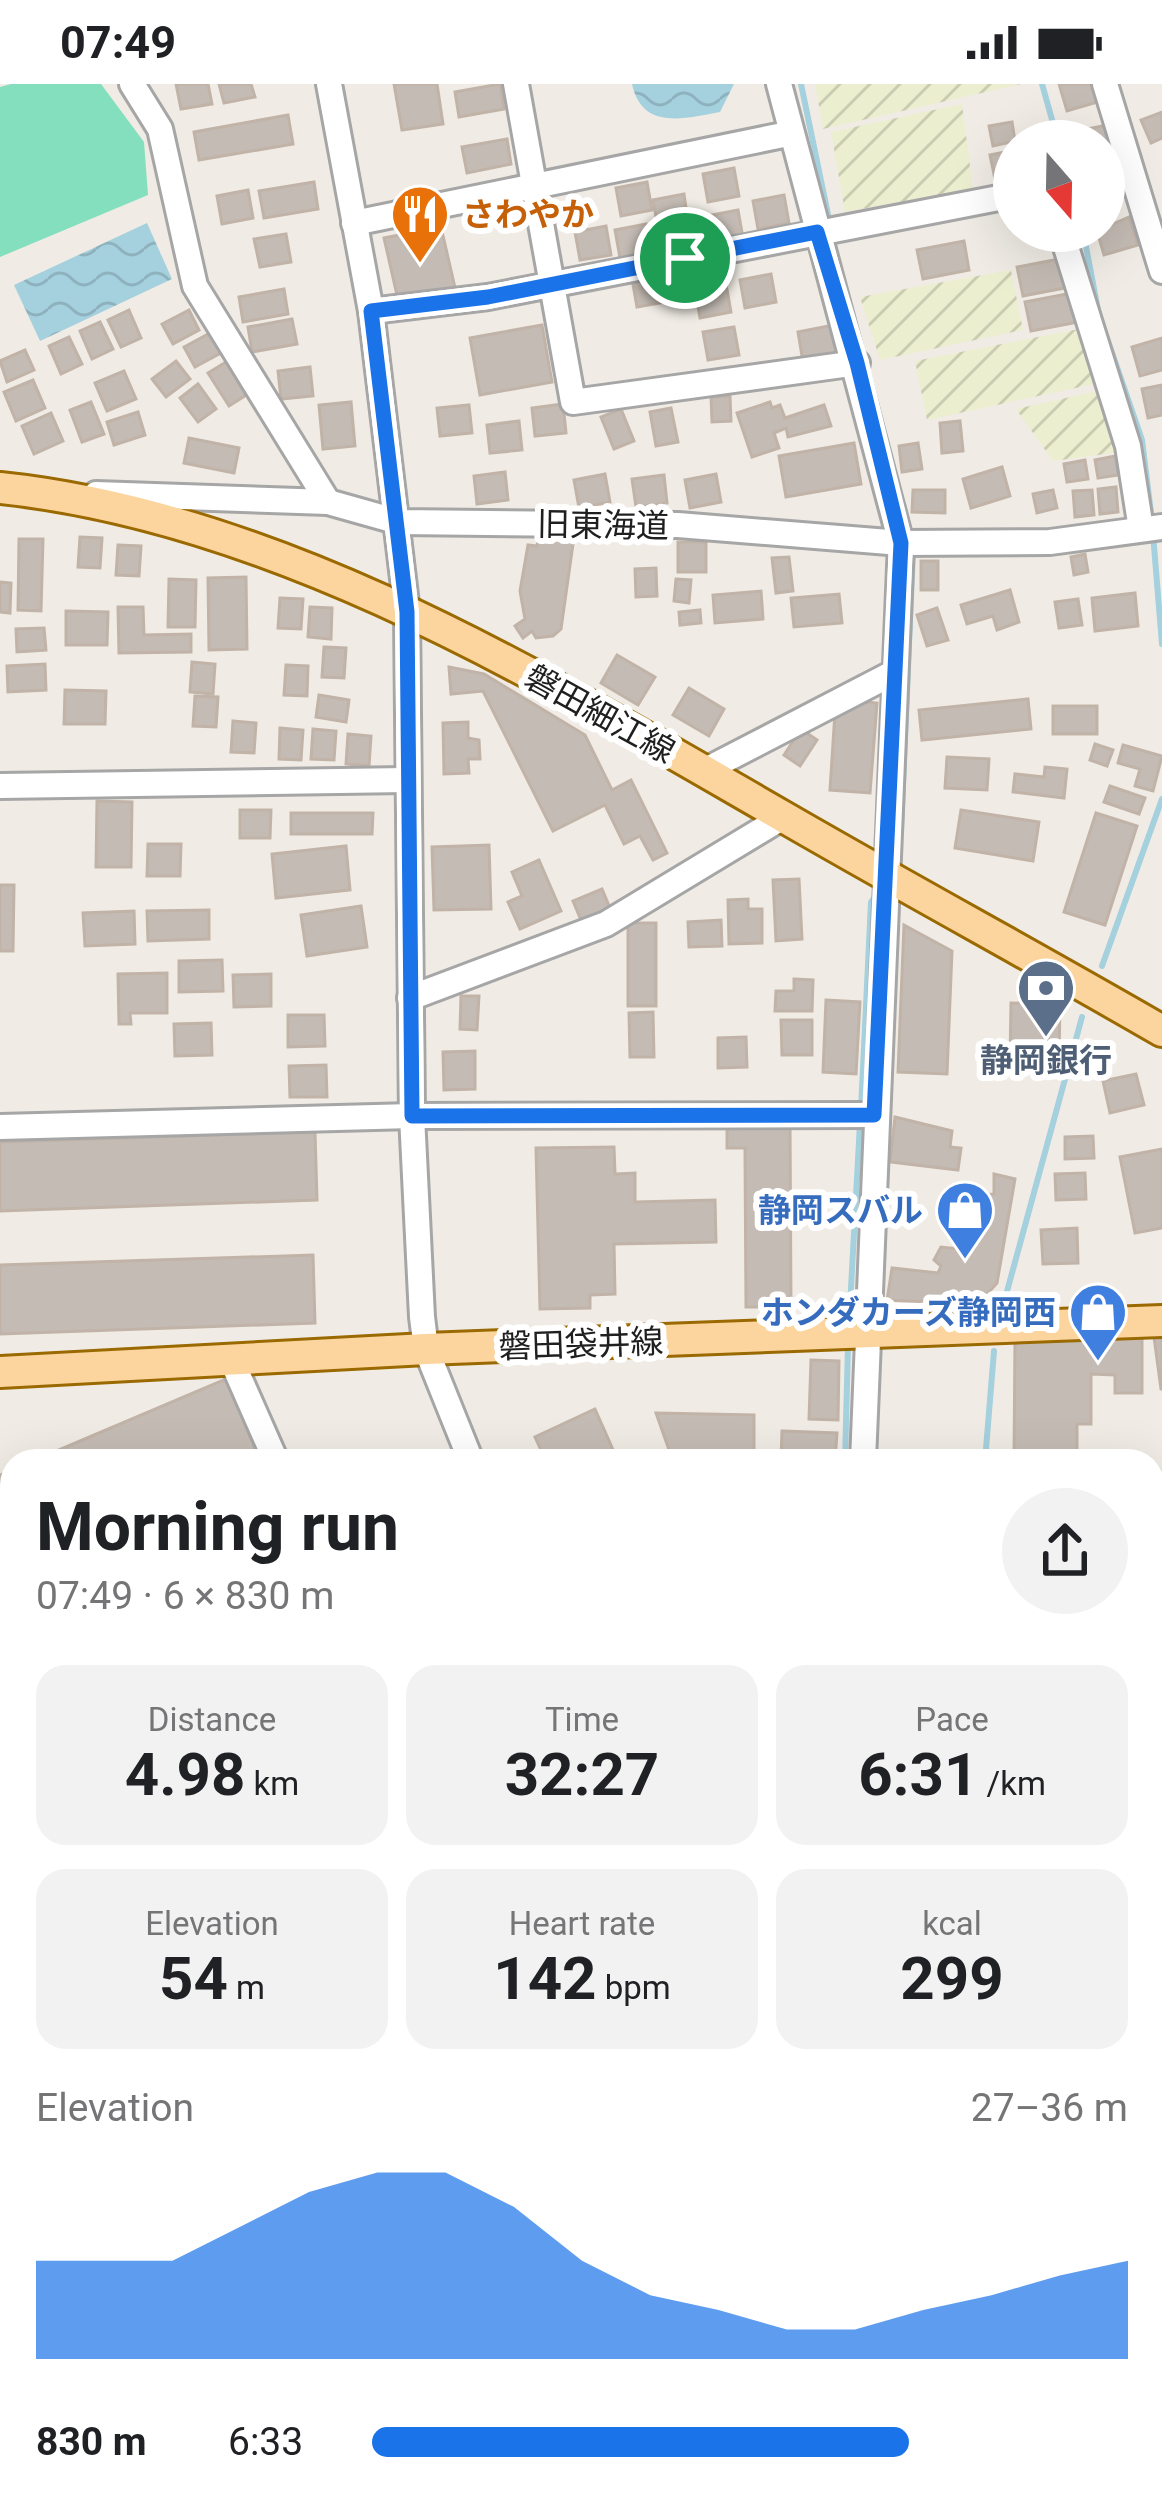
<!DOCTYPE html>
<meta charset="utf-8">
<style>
:root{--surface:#fff;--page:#f2f2f2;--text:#202124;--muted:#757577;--accent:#1a73e8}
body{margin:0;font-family:Roboto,"Noto Sans JP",sans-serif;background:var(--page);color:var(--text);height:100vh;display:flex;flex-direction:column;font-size:45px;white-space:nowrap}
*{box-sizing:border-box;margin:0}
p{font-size:39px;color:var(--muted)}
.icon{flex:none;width:66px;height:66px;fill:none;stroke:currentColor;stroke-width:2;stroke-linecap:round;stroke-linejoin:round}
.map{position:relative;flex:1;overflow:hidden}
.sheet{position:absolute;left:0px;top:1365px;width:1164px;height:1062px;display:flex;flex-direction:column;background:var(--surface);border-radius:36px 36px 0 0;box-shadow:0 12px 48px #0002}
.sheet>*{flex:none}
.needle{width:78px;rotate:160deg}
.controls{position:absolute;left:993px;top:36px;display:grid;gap:24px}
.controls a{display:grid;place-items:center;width:132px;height:132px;border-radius:50%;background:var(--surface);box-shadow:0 12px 48px #0002;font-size:60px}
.pin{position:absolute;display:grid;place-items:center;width:102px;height:102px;color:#fff;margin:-51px;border:6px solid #fff;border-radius:50%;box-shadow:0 3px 12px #0007}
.round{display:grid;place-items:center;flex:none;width:126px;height:126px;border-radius:63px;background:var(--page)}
.headline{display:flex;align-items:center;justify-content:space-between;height:204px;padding:0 36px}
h1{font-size:66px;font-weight:700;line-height:90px}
.figures{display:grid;grid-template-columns:repeat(3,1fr);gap:18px;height:204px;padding:12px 36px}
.figures div{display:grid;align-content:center;border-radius:30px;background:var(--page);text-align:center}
.figures b{font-size:60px;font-weight:700}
.figures small{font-size:33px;font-weight:400}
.figures p{font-size:33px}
.chart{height:336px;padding:24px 36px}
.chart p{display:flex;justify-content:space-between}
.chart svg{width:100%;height:216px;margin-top:12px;fill:var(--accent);opacity:.7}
ul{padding:0 36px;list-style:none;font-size:39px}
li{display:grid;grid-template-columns:192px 144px 1fr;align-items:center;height:90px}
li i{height:30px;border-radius:15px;background:var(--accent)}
.status{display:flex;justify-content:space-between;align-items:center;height:84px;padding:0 60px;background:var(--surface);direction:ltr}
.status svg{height:33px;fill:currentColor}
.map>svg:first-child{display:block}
</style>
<div class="status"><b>07:49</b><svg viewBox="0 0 49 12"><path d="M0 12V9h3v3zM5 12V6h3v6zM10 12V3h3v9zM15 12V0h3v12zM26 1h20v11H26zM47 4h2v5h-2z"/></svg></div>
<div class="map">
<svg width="1162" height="2427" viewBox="0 0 1162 2427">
<defs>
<pattern id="farmland-furrows" width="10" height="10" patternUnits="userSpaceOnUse" patternTransform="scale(3)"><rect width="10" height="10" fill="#eceed0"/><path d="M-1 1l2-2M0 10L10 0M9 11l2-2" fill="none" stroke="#caccb2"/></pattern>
<pattern id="water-waves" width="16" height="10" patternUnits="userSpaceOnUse" patternTransform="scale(3)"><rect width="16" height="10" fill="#a5d0dd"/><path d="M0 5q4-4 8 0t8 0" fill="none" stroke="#8eb2bd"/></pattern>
</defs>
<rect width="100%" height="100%" fill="#f0ece5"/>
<g fill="url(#farmland-furrows)">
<polygon points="815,0 1021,0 823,45"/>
<polygon points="962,20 973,105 845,128 831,48"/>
<polygon points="1011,186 1023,246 880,276 860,213"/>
<polygon points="1089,243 1099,299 927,336 915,277"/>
<polygon points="1102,306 1121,368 1053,377 1016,325"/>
<polygon points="12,1640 12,1825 0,1830 0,1645"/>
<polygon points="1162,2350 1162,2427 1116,2427 1111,2415 1152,2415 1152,2354"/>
<polygon points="147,2415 238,2415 243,2427 120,2427"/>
</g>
<polygon fill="#83dfbd" points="11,0 101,0 144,58 148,111 0,173 0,3"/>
<g fill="url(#water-waves)">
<path d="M 632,0 L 734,0 L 720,28 C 683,35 642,46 632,0 Z"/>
<polygon points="147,139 172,195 40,257 14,201"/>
</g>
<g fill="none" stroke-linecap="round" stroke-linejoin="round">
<g stroke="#a5d0dd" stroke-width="6">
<polyline points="801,0 830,140"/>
<polyline points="1042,0 1058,57"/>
<polyline points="1083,147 1099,231 1142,356 1152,437"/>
<polyline points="903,420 911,453"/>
<polyline points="1153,450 1162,560"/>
<polyline points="901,747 913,466"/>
<polyline points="1102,882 1162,715"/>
<polyline points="861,1026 871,818 879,808"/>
<polyline points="1003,1222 1082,933"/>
<polyline points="849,1241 860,1039"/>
<polyline points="845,1377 848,1261"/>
<polyline points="985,1377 994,1267"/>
<polyline points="1152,1744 1162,1761"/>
</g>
</g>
<g fill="#c4bcb4" stroke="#c1b3a7" stroke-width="3">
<polygon points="176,0 208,0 212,20 181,25"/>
<polygon points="219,0 251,0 255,13 224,19"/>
<polygon points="394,0 437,0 443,40 402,46"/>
<polygon points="500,0 504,25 459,33 455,8"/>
<polygon points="1059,0 1096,0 1101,17 1067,27"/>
<polygon points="1162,28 1162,54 1151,59 1141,36"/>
<polygon points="288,31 293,60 199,76 194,48"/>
<polygon points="1012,38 1015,57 993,62 989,42"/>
<polygon points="1107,41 1113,72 1104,74 1104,57 1075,57 1073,48"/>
<polygon points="507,55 511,80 467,89 462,63"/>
<polygon points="1010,67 1014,96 996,100 990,71"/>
<polygon points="734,84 739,112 708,118 703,90"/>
<polygon points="314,98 318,125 264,134 259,107"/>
<polygon points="647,98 652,126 621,132 616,104"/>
<polygon points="248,106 253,134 222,140 217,112"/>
<polygon points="684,110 688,138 658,144 653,116"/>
<polygon points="784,111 789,139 758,145 753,117"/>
<polygon points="738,126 743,154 712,160 707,132"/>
<polygon points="1129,133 1138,161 1104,171 1097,147"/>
<polygon points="646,140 651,168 620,174 615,146"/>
<polygon points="606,142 611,171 580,176 575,148"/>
<polygon points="441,143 456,208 399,220 384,154"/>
<polygon points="286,150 291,178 260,183 254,155"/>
<polygon points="964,157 969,186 923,195 917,166"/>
<polygon points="1064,174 1070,203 1023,212 1017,183"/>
<polygon points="688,185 693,213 637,223 632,195"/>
<polygon points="771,190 776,218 745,224 740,196"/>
<polygon points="726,200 731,228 700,234 695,205"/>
<polygon points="284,205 288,230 243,238 239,213"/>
<polygon points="1072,209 1078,238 1031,247 1025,218"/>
<polygon points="129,226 141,254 121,263 108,236"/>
<polygon points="189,226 199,246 173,260 162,240"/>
<polygon points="292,235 297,260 252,268 248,243"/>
<polygon points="100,238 113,265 92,275 80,247"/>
<polygon points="844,239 850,269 803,278 798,248"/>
<polygon points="542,241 552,298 480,311 470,254"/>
<polygon points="734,243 739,271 708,276 703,248"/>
<polygon points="210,249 221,269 195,283 184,263"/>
<polygon points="69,253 82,280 61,290 49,262"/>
<polygon points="1162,254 1162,286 1140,292 1132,263"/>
<polygon points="25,266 34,286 7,298 0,277"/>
<polygon points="231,275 251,308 229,322 208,289"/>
<polygon points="176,277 190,295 166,313 152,295"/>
<polygon points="310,283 313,312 281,315 278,287"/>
<polygon points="124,287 136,315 107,327 95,299"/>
<polygon points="33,296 45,324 16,337 4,308"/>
<polygon points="198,300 216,325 198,338 180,314"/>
<polygon points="1162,301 1162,331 1148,334 1142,305"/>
<polygon points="730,312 731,337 712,338 711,313"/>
<polygon points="91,318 104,350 82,358 70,326"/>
<polygon points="351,318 355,362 323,365 319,321"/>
<polygon points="770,318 772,324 780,321 785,334 824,321 831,342 788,353 786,344 774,349 779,364 752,373 737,329"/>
<polygon points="563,320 566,349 535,352 532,324"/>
<polygon points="469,321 472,349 440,352 437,324"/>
<polygon points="671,324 678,358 656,362 650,328"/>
<polygon points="621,325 634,357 614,365 601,333"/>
<polygon points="138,328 145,351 114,361 107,338"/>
<polygon points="51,329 63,357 34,370 22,342"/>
<polygon points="519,337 522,366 490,369 487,341"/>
<polygon points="960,337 963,367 942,369 940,339"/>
<polygon points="189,354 239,364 234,389 184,379"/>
<polygon points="854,359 861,400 786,413 779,372"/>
<polygon points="918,359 922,385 902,388 899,362"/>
<polygon points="1115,372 1118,391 1098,394 1095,376"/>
<polygon points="1085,376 1088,395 1067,398 1064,380"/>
<polygon points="1002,383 1010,412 971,424 963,395"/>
<polygon points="505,388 508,416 477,420 474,392"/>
<polygon points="605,390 610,418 579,424 574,396"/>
<polygon points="716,390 721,418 690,424 685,396"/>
<polygon points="664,391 667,419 636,423 632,395"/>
<polygon points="1116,403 1118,428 1100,430 1098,405"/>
<polygon points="913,406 945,406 945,429 912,428"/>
<polygon points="1053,406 1057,424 1037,429 1033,410"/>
<polygon points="1092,406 1094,431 1075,433 1073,407"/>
<polygon points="539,451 574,453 561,545 553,552 536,554 532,547 523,554 515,542 525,535 520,507 528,461 537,462"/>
<polygon points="80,453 102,454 100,484 78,483"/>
<polygon points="19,455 43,455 41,527 18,526"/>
<rect x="678" y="458" width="28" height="30"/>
<polygon points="118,461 141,462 139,492 116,491"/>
<polygon points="1085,470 1088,488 1074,491 1071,473"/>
<polygon points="789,473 793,507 776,509 772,474"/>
<rect x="921" y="477" width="17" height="29"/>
<polygon points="656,484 657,512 636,513 635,485"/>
<polygon points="246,493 247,565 209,566 208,494"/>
<polygon points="169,495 196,496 195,543 168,543"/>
<polygon points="676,495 691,496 689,519 674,517"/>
<polygon points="0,498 11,499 10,529 0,528"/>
<polygon points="1010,506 1019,538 997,546 993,532 967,540 961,521"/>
<polygon points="761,507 763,535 715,539 713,511"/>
<polygon points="1135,509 1138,542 1095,547 1092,514"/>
<polygon points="839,510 842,539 794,543 791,514"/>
<polygon points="280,514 303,515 301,545 278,544"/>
<polygon points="1078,515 1082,541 1059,544 1055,518"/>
<polygon points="118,523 143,523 144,551 191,550 191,568 119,569"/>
<polygon points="310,523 332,524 331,555 308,553"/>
<polygon points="937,524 948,556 927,562 917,531"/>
<polygon points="700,526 701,539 680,541 679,528"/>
<polygon points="66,527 108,528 107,561 66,561"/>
<polygon points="44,544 46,566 17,568 16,545"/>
<polygon points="324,563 346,564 344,594 322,593"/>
<polygon points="617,571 655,593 638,621 601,599"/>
<polygon points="192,578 215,580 213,610 190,608"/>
<polygon points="45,580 46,606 8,608 7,582"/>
<polygon points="286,581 308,582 307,612 284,611"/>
<polygon points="449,583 484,590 585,651 612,706 631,696 667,769 653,776 640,752 624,760 605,721 553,747 483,607 451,610"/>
<polygon points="689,604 724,625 709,652 673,631"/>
<polygon points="65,606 106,607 105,640 64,640"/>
<polygon points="319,611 349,616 346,638 316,633"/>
<polygon points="195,612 218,613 216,643 193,642"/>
<polygon points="1028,615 1031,645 922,656 919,626"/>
<polygon points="854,617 877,619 870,709 830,706 835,628"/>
<rect x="1053" y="622" width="44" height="28"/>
<polygon points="233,637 256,639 254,669 231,668"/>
<polygon points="468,638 468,654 479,656 480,675 468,675 469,689 444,690 443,639"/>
<polygon points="280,644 303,646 301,676 279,675"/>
<polygon points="313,645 336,647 334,676 311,675"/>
<polygon points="801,645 817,656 800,682 784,671"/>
<polygon points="348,650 371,652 369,682 346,680"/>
<polygon points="1095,660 1113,666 1107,682 1090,676"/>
<polygon points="1123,661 1162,672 1153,707 1135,702 1140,685 1118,679"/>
<polygon points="947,673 989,675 987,706 945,704"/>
<polygon points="1045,683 1067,685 1064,714 1013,708 1015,690 1044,693"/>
<polygon points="1110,702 1145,714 1139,730 1104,718"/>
<polygon points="97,717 132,718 131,783 96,783"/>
<polygon points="240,726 271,726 270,754 240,754"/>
<polygon points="961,726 1039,738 1033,777 955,764"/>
<polygon points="291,729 373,729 372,750 291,750"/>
<polygon points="1096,729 1137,742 1105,841 1064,828"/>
<polygon points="148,760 181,760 180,792 147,792"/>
<polygon points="489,761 491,825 434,826 432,763"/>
<polygon points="346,762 350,806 276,814 272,770"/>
<polygon points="539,776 561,827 520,845 508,818 522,812 512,788"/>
<polygon points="799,795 802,855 776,857 773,796"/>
<polygon points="0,801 14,801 13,867 0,867"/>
<polygon points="602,805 610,824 581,836 573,817"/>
<polygon points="748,815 748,825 762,825 762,859 729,860 728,816"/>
<polygon points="361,822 367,863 307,872 301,831"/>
<polygon points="209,826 209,855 148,857 147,827"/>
<polygon points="134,827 135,860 85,862 83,829"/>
<polygon points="721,836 722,862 689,863 688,838"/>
<rect x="628" y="839" width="28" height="83"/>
<polygon points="904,841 952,867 947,990 898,988"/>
<polygon points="222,876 223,907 179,908 179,877"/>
<polygon points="167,889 167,929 130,929 131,940 119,940 118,890"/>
<polygon points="271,890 271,922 234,923 233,891"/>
<polygon points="794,895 813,896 812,927 775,927 776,907 794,907"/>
<polygon points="461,912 479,912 477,946 460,945"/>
<polygon points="826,916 860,918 856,990 823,988"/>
<polygon points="1011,919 1060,920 1059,977 1010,977"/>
<polygon points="653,928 654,973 630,973 629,929"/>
<polygon points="288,931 324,931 325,962 288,963"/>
<polygon points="781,936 812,936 812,971 782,971"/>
<polygon points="211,939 212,971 175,972 174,940"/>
<polygon points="746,953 747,983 718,984 718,954"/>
<polygon points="475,967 475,1005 444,1006 443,968"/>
<polygon points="326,981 327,1013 290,1013 289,982"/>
<polygon points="1136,990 1144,1021 1110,1029 1103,997"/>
<polygon points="895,1033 952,1047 950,1063 961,1064 958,1086 890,1078"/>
<polygon points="790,1039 791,1223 746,1223 745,1064 727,1064 727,1040"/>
<polygon points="315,1048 317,1116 0,1127 0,1058"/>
<polygon points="1093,1052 1094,1074 1065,1075 1065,1053"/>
<polygon points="614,1063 615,1090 635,1089 635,1118 715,1116 716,1158 614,1160 615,1210 590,1211 590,1224 540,1225 536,1064"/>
<polygon points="1162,1065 1162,1144 1135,1149 1120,1073"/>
<polygon points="1085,1089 1086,1115 1056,1116 1055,1090"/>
<polygon points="994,1090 1015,1095 997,1199 978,1220 887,1216 892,1184 938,1189 941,1182 934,1176 941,1163 960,1165 969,1111 994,1110"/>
<polygon points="1077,1144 1078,1179 1043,1180 1041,1146"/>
<polygon points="313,1171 315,1239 0,1250 0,1181"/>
<polygon points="1015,1253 1142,1254 1142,1309 1115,1309 1115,1291 1091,1290 1091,1340 1077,1340 1077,1377 1014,1377"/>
<polygon points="1154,1253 1162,1254 1162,1305 1161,1305"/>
<polygon points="811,1276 839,1277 838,1336 809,1335"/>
<polygon points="226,1295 260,1377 33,1377"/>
<polygon points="595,1325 614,1368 594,1377 546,1377 535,1353"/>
<polygon points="656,1329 754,1331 754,1377 673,1377"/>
<polygon points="782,1347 837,1349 835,1377 781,1377"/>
<polygon points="12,1386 12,1546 0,1551 0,1391"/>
<polygon points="1162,1483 1162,1551 1152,1555 1152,1487"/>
<polygon points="1162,1907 1162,1949 1152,1953 1152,1911"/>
<polygon points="12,1925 12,1947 0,1952 0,1930"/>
<polygon points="12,1981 12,2003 0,2008 0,1986"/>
<polygon points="12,2022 12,2044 0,2049 0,2028"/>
<polygon points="0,2151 12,2173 12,2179 0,2185"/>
<polygon points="1162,2293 1162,2318 1152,2322 1152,2297"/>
<polygon points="12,2414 31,2415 36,2427 11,2427 6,2416"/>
<polygon points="827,2415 871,2415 842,2427 832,2427"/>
<polygon points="915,2415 923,2415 927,2427 886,2427"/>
</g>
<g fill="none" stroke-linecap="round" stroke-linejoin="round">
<defs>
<g id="minor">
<polyline points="132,0 160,45 195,202 328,418"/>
<polyline points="329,0 371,227 407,528 412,1032 422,1233 426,1265 471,1377"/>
<polyline points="516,0 573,318 857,279"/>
<polyline points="779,0 901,459 863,1377"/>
<polyline points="1105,0 1162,187"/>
<polyline points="1104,95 1131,90"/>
<polyline points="354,139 788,50"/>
<polyline points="1061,147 1128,362 1141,445"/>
<polyline points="371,227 488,213 1014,111"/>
<polyline points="96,410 328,418 399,438 678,441 901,459 1050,458 1162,443"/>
<polyline points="704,687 895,588"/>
<polyline points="0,702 407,696"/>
<polyline points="410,914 606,840 783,733"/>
<polyline points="0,1043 412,1032 874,1031"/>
<polyline points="231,1275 276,1377"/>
<polyline points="1152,1459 1162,1459"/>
<polyline points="0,1574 12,1569"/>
<polyline points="1152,1706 1162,1723"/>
<polyline points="1152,1796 1162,1792"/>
<polyline points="0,1837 12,1832"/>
<polyline points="0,1866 12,1894"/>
<polyline points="1152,2041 1162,2036"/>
<polyline points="1152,2104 1162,2127"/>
<polyline points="0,2225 12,2219"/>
<polyline points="0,2317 12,2344"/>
<polyline points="0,2398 12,2392"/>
<polyline points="44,2415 49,2427"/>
<polyline points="238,2415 243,2427"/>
<polyline points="753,2415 755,2427"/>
<polyline points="1097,2415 1102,2427"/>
<polyline points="328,2427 478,2415"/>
<polyline points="512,2427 515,2415"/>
<polyline points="721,2427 732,2415"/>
</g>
<g id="major">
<path d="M 0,404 C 279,433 544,595 782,732 C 908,805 1036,874 1162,947"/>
<polyline points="0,1288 426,1265 1162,1237"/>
</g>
</defs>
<use href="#minor" stroke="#a6a6a6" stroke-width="30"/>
<use href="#major" stroke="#9a6a00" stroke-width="36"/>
<use href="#minor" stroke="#fff" stroke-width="24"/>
<use href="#major" stroke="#fcd59e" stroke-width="30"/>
</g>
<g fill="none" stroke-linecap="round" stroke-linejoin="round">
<defs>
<polygon id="route" points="817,148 857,279 901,459 874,1031 412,1032 407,528 371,227 488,213"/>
</defs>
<use href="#route" stroke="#fff" stroke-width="24"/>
<use href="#route" stroke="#1a73e8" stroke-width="15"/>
</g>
<defs>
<symbol id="restaurant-pin" viewBox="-11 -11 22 30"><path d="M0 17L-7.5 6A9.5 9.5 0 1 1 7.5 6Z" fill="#e8710a" stroke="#fff"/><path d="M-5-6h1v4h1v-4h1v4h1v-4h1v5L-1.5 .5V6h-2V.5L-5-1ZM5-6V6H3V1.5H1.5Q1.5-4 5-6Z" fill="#fff"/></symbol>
<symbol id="bank-pin" viewBox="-11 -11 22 30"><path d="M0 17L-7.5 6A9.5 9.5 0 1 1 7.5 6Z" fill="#5c6f8a" stroke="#fff"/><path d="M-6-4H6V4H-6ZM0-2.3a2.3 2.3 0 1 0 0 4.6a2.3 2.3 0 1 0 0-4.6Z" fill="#fff"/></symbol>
<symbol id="shop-pin" viewBox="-11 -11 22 30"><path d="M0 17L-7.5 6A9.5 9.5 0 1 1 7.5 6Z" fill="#3f7fe0" stroke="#fff"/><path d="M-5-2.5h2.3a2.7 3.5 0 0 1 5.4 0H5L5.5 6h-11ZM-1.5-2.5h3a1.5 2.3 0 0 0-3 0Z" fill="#fff"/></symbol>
</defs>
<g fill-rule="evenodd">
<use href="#restaurant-pin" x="387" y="97" width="66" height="90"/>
<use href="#bank-pin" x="1013" y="871" width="66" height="90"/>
<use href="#shop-pin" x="932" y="1093" width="66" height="90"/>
<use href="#shop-pin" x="1065" y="1195" width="66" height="90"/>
</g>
<g text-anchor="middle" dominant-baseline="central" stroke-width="12" stroke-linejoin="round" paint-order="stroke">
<g font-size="33" font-weight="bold" fill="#c56008" stroke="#fff" text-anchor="start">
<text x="462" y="130">さわやか</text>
</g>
<g font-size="33" fill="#1f1f1f" stroke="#fff">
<text transform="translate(603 441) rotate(1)">旧東海道</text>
<text transform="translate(600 630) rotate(29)">磐田細江線</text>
<text transform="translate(581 1260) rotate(-2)">磐田袋井線</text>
</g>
<g font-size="33" font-weight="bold" fill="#4e5e75" stroke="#fff">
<text x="1046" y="976">静岡銀行</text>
</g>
<g font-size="33" font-weight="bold" fill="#366cbe" stroke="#fff" text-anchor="end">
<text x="923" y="1126">静岡スバル</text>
<text x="1056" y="1228">ホンダカーズ静岡西</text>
</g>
</g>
</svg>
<div class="controls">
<a><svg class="needle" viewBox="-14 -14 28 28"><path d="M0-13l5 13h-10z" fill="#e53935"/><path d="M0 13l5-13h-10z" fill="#757577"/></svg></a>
</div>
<div class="pin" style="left:685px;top:174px;background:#1e9e55"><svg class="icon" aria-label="arrive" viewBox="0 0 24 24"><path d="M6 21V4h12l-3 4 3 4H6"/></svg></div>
<section class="sheet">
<div class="headline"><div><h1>Morning run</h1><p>07:49 · 6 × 830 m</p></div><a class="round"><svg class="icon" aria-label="share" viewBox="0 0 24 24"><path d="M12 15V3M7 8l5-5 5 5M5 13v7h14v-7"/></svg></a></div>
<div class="figures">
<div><p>Distance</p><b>4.98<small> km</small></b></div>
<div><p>Time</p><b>32:27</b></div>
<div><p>Pace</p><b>6:31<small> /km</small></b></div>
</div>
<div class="figures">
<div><p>Elevation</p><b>54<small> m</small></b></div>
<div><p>Heart rate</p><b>142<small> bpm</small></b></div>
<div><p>kcal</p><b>299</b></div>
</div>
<div class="chart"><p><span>Elevation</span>27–36 m</p>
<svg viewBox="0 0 160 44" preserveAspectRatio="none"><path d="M0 44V24L10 24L20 24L30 17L40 10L50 6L60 6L70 13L80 24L90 31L100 34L110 38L120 38L130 34L140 31L150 27L160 24V44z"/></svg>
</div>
<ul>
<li><b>830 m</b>6:33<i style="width:71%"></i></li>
</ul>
</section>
</div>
